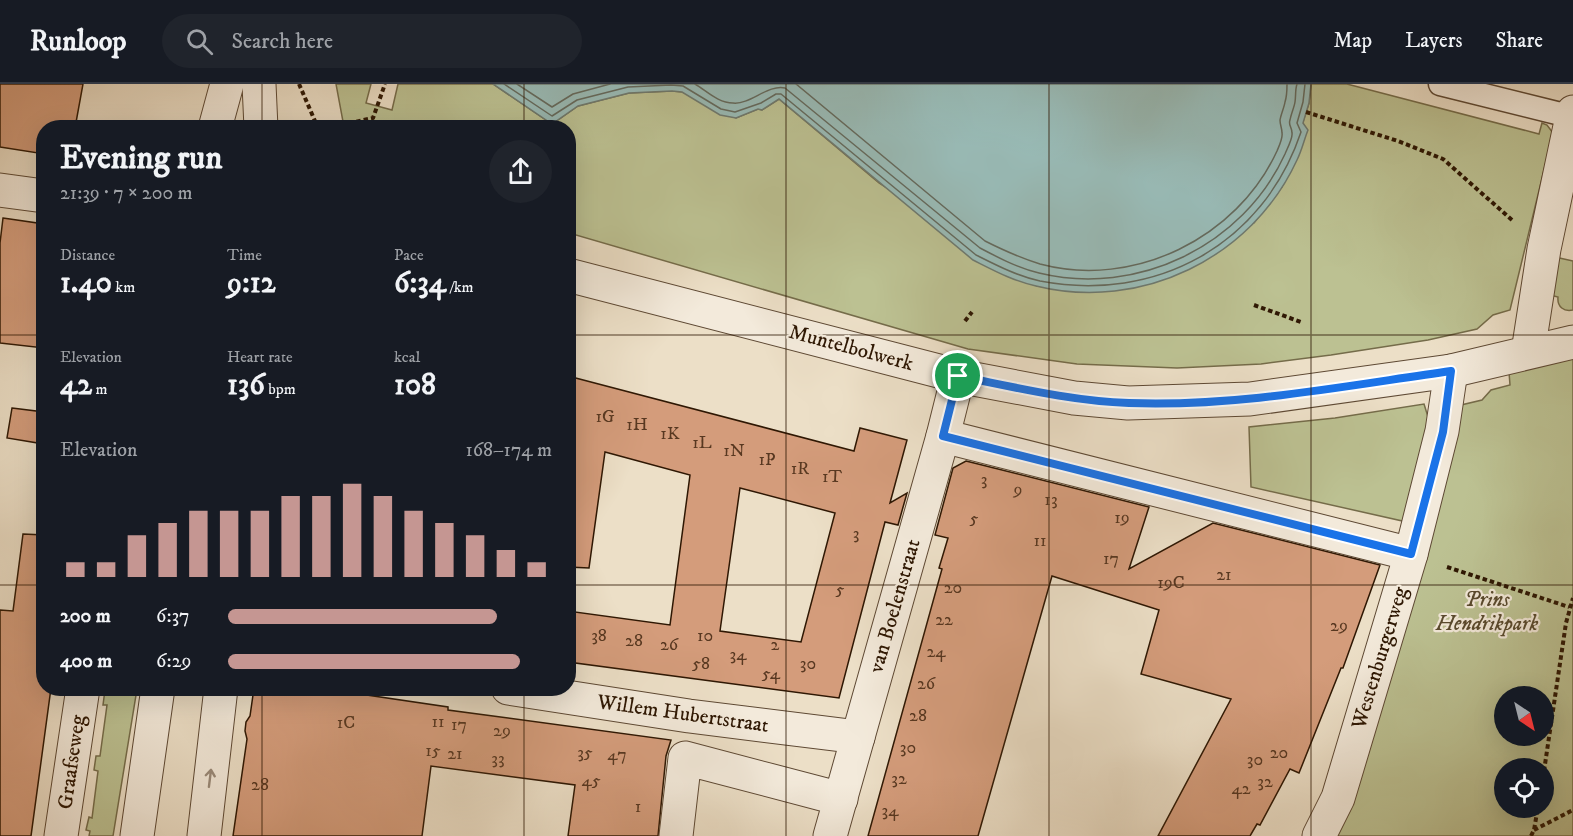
<!DOCTYPE html>
<meta charset="utf-8">
<style>
:root{--surface:#171b24;--page:#20242c;--text:#f1f3f6;--muted:#9ea1a6;--line:#363941;--accent:#c59692}
body{margin:0;font-family:"IM FELL DW Pica",serif;background:var(--page);color:var(--text);height:100vh;display:flex;flex-direction:column;font-size:22px;white-space:nowrap}
*{box-sizing:border-box;margin:0}
p{font-size:20px;color:var(--muted)}
.icon{flex:none;width:33px;height:33px;fill:none;stroke:currentColor;stroke-width:2;stroke-linecap:round;stroke-linejoin:round}
.map{position:relative;flex:1;overflow:hidden}
.side{position:absolute;left:36px;top:36px;width:540px;height:576px;display:flex;flex-direction:column;background:var(--surface);border-radius:24px;box-shadow:0 6px 24px #0002}
.side>*{flex:none}
.needle{width:39px;rotate:145deg}
.controls{position:absolute;left:1494px;top:602px;display:grid;gap:12px}
.controls a{display:grid;place-items:center;width:60px;height:60px;border-radius:50%;background:var(--surface);box-shadow:0 6px 24px #0002;font-size:30px}
.pin{position:absolute;display:grid;place-items:center;width:51px;height:51px;color:#fff;margin:-26px;border:3px solid #fff;border-radius:50%;box-shadow:0 2px 6px #0007}
.round{display:grid;place-items:center;flex:none;width:63px;height:63px;border-radius:32px;background:var(--page)}
.headline{display:flex;align-items:center;justify-content:space-between;height:102px;padding:0 24px}
h1{font-size:33px;font-weight:700;line-height:45px}
.figures{display:grid;grid-template-columns:repeat(3,1fr);gap:9px;height:102px;padding:6px 24px}
.figures div{display:grid;align-content:center}
.figures b{font-size:30px;font-weight:700}
.figures small{font-size:16px;font-weight:400}
.figures p{font-size:16px}
.chart{height:168px;padding:12px 24px}
.chart p{display:flex;justify-content:space-between}
.chart svg{width:100%;height:108px;margin-top:6px;stroke:var(--accent);stroke-width:6}
ul{padding:0 24px;list-style:none;font-size:20px}
li{display:grid;grid-template-columns:96px 72px 1fr;align-items:center;height:45px}
li i{height:15px;border-radius:8px;background:var(--accent)}
header{display:flex;align-items:center;gap:36px;box-sizing:border-box;height:84px;padding:0 30px;background:var(--surface);border-bottom:2px solid var(--line)}
header strong{font-size:28px}
nav{display:flex;gap:33px;margin-inline-start:auto;font-size:21px}
.search{width:420px;height:54px;background:var(--page);display:flex;align-items:center;gap:15px;box-sizing:border-box;padding:0 21px;border-radius:33px;color:var(--muted);font-size:22px}
.map>svg:first-child{display:block}
</style>
<header>
<strong>Runloop</strong>
<div class="search"><svg class="icon" aria-label="search" viewBox="0 0 24 24"><circle cx="10" cy="10" r="6"/><path d="M15 15l6 6"/></svg>Search here</div>
<nav><a>Map</a><a>Layers</a><a>Share</a></nav>
</header>
<div class="map">
<svg width="1573" height="752" viewBox="0 0 1573 752">
<rect width="100%" height="100%" fill="#ecdfc7"/>
<filter id="stains"><feTurbulence type="fractalNoise" baseFrequency=".00333" numOctaves="4"/><feColorMatrix values="0 0 0 0 .2 0 0 0 0 .09 0 0 0 0 .02 0 0 0 .5 -.17"/></filter>
<radialGradient id="worn" r=".72"><stop offset=".6" stop-color="#630" stop-opacity="0"/><stop offset="1" stop-color="#630" stop-opacity=".3"/></radialGradient>
<g fill="#bcc192" stroke="#756c4a" stroke-width="1.5" fill-rule="evenodd">
<polygon points="336,0 371,0 366,19 392,26 398,0 493,0 552,40 578,22 629,9 672,7 683,8 736,34 758,25 762,26 779,15 879,99 1037,202 1091,208 1254,139 1282,103 1309,19 1311,0 1347,0 1539,50 1542,39 1547,41 1553,49 1510,226 1493,231 1477,245 1428,256 1331,271 1261,280 1177,284 1077,280 968,265 569,149 568,44 344,43"/>
<path d="M 1555,173 L 1573,177 L 1573,226 C 1564,228 1557,223 1558,213 L 1546,210 Z"/>
<path d="M 1573,274 L 1573,752 L 1332,752 L 1457,322 L 1482,316 L 1491,306 L 1510,301 L 1509,288 ZM 1504,612 L 1544,612 L 1544,651 L 1504,651 ZM 1504,684 L 1544,684 L 1544,723 L 1504,723 Z"/>
<polygon points="1424,320 1429,336 1407,438 1251,403 1249,343 1335,334"/>
<polygon points="109,604 137,605 113,752 89,752 90,747 86,746 89,733 92,734 98,687 94,686 96,672 100,672 107,621 103,621 105,606"/>
</g>
<path fill="#99bcb8" stroke="#6e7a70" stroke-width="1.5" d="M 493,0 L 1311,0 L 1309,19 L 1303,39 L 1308,46 C 1304,56 1302,66 1297,76 C 1252,174 1141,228 1036,202 C 1013,197 993,186 973,176 L 779,15 L 762,26 L 758,25 L 736,34 L 720,31 L 682,8 L 672,7 L 629,9 L 578,22 L 552,40 Z"/>
<g fill="none" stroke-linecap="round" stroke-linejoin="round">
<g stroke="#646a5e" stroke-width="1.5">
<path d="M 504,0 L 552,32 L 577,16 L 628,3 L 671,1 L 683,2 L 721,25 L 735,28 L 761,19 L 776,10 L 781,10 L 976,171 C 996,181 1017,192 1040,197 C 1156,219 1263,161 1301,48 L 1297,39 L 1303,18 L 1305,0"/>
<polyline points="517,0 552,23 573,10 610,0"/>
<path d="M 695,0 C 707,7 718,19 733,19 C 750,21 768,0 785,4 L 980,164 C 999,174 1018,184 1039,189 C 1137,213 1243,162 1285,70 C 1287,65 1293,54 1292,49 C 1292,43 1288,41 1290,36 C 1291,30 1294,24 1295,18 C 1296,12 1295,6 1297,0"/>
<path d="M 796,0 L 985,157 C 1003,166 1020,174 1040,180 C 1134,205 1237,154 1277,67 C 1279,62 1283,54 1282,49 C 1282,44 1280,41 1280,36 C 1281,30 1284,24 1285,18 C 1287,12 1287,6 1287,0"/>
</g>
</g>
<g fill="#d49c7b" stroke="#2e1703" stroke-width="1.5" fill-rule="evenodd">
<polygon points="0,0 83,0 75,44 44,44 44,60 40,59 38,69 0,63"/>
<polygon points="3,134 44,140 44,264 0,259 0,159"/>
<path d="M 568,292 L 854,367 L 860,344 L 907,356 L 890,419 L 907,409 L 898,441 L 885,438 L 839,614 L 568,578 L 568,527 L 670,541 L 690,391 L 605,368 L 589,484 L 568,483 ZM 740,404 L 835,429 L 801,558 L 720,547 Z"/>
<polygon points="12,324 44,328 44,360 7,354"/>
<polygon points="966,377 1149,423 1129,485 1213,439 1380,481 1343,584 1341,584 1299,689 1290,685 1260,741 1257,740 1250,752 1158,752 1231,615 1141,590 1159,526 1052,492 978,752 868,752 942,485 939,484 948,454 935,451 953,384"/>
<polygon points="23,450 44,451 44,604 51,604 31,752 0,752 0,526 13,527"/>
<polygon points="254,604 319,604 448,623 448,626 671,656 666,672 658,752 568,752 575,701 431,682 422,752 233,752 247,655 245,647 246,638 250,632"/>
</g>
<g fill="none" stroke-linecap="round" stroke-linejoin="round">
<defs>
<polyline id="service" points="1440,0 1573,33"/>
<polyline id="pedestrian" points="943,352 1411,470"/>
<g id="minor">
<polyline points="0,106 44,112"/>
<polyline points="568,191 958,292 1074,314 1128,319 1250,315 1451,287 1573,258"/>
<polyline points="1528,268 1544,165 1573,28"/>
<polyline points="508,604 689,632 858,653"/>
<polyline points="61,752 83,604"/>
<polyline points="204,752 221,604"/>
<polyline points="676,752 685,674 841,715"/>
<polyline points="830,752 943,352 958,292"/>
<polyline points="1319,752 1338,714 1411,470 1442,347 1451,287"/>
</g>
<g id="tertiary">
<polyline points="259,0 261,44"/>
<polyline points="215,44 227,0"/>
<polyline points="137,752 158,604"/>
</g>
</defs>
<use href="#service" stroke="#5e4934" stroke-width="25"/>
<use href="#pedestrian" stroke="#5e4934" stroke-width="35"/>
<use href="#minor" stroke="#5e4934" stroke-width="35"/>
<use href="#tertiary" stroke="#5e4934" stroke-width="35"/>
<g stroke="#2e1703" stroke-width="4" stroke-dasharray="4.5 3" stroke-linecap="butt">
<polyline points="299,0 318,44"/>
<polyline points="1306,28 1398,57 1443,75 1512,136"/>
<polyline points="327,44 373,34 385,0"/>
<polyline points="1254,221 1301,238"/>
<polyline points="965,237 972,228"/>
<polyline points="1447,483 1569,523"/>
<polyline points="1544,687 1566,539 1573,514"/>
<polyline points="1534,746 1573,726"/>
<polyline points="1531,752 1534,746 1538,723"/>
</g>
<use href="#service" stroke="#f3eadb" stroke-width="22"/>
<use href="#pedestrian" stroke="#f3eadb" stroke-width="33"/>
<use href="#minor" stroke="#f3eadb" stroke-width="33"/>
<use href="#tertiary" stroke="#f3eadb" stroke-width="33"/>
</g>
<defs><path id="oneway-shaft" d="M-6 0H5M1.5-3L5.5 0L1.5 3" fill="none" stroke-width="1.6" stroke-linecap="round" stroke-linejoin="round" transform="scale(1.5)"/></defs>
<use stroke="#9a8b7a" href="#oneway-shaft" transform="translate(210 694) rotate(-83)"/>
<g fill="none" stroke-linecap="round" stroke-linejoin="round">
<defs>
<path id="route" d="M 1451,287 L 1443,348 L 1411,470 L 943,352 L 958,292 C 1014,303 1071,317 1129,319 C 1237,323 1344,302 1451,287 Z"/>
</defs>
<use href="#route" stroke="#fff" stroke-width="12"/>
<use href="#route" stroke="#1a73e8" stroke-width="8"/>
</g>
<path fill="none" stroke="#2e1703" stroke-width="1.5" stroke-opacity="0.55" d="M 262,0 L 262,44M 524,0 L 524,44M 786,0 L 786,752M 1049,0 L 1049,752M 1311,0 L 1311,752M 0,251 L 44,251M 568,251 L 1573,251M 0,501 L 44,501M 568,501 L 1573,501M 262,604 L 262,752M 524,604 L 524,752"/>
<g text-anchor="middle" dominant-baseline="central" stroke-width="4.5" stroke-linejoin="round" paint-order="stroke">
<g font-size="18" fill="#583821">
<text x="605" y="333">1G</text>
<text x="637" y="341">1H</text>
<text x="670" y="350">1K</text>
<text x="702" y="359">1L</text>
<text x="734" y="367">1N</text>
<text x="767" y="376">1P</text>
<text x="800" y="385">1R</text>
<text x="832" y="393">1T</text>
<text x="984" y="396">3</text>
<text x="1018" y="406">9</text>
<text x="1051" y="416">13</text>
<text x="1122" y="434">19</text>
<text x="974" y="435">5</text>
<text x="856" y="450">3</text>
<text x="1040" y="457">11</text>
<text x="1111" y="475">17</text>
<text x="1224" y="491">21</text>
<text x="1171" y="499">19C</text>
<text x="953" y="504">20</text>
<text x="840" y="506">5</text>
<text x="944" y="536">22</text>
<text x="1339" y="542">29</text>
<text x="599" y="552">38</text>
<text x="705" y="552">10</text>
<text x="634" y="557">28</text>
<text x="669" y="561">26</text>
<text x="775" y="561">2</text>
<text x="936" y="568">24</text>
<text x="738" y="571">34</text>
<text x="701" y="580">58</text>
<text x="808" y="580">30</text>
<text x="771" y="590">54</text>
<text x="926" y="600">26</text>
<text x="918" y="632">28</text>
<text x="438" y="638">11</text>
<text x="346" y="639">1C</text>
<text x="459" y="641">17</text>
<text x="502" y="647">29</text>
<text x="908" y="664">30</text>
<text x="433" y="667">15</text>
<text x="585" y="669">35</text>
<text x="1279" y="669">20</text>
<text x="455" y="670">21</text>
<text x="617" y="671">47</text>
<text x="498" y="675">33</text>
<text x="1255" y="676">30</text>
<text x="899" y="695">32</text>
<text x="591" y="697">45</text>
<text x="1265" y="698">32</text>
<text x="260" y="701">28</text>
<text x="1241" y="705">42</text>
<text x="638" y="723">1</text>
<text x="890" y="727">34</text>
</g>
<g font-size="21" fill="#2e1703" stroke="#f3eadb">
<text transform="translate(851 264) rotate(15)">Muntelbolwerk</text>
<text transform="translate(895 522) rotate(-74)">van Boelenstraat</text>
<text transform="translate(1380 574) rotate(-73)">Westenburgerweg</text>
<text transform="translate(683 630) rotate(8)">Willem Hubertstraat</text>
<text transform="translate(72 678) rotate(-82)">Graafseweg</text>
</g>
<g font-size="21" font-style="italic" fill="#594a2e" stroke="#f3eadb">
<text x="1487" y="516">Prins<tspan x="1487" dy="24">Hendrikpark</tspan></text>
</g>
</g>
<rect width="100%" height="100%" filter="url(#stains)"/>
<rect width="100%" height="100%" fill="url(#worn)"/>
</svg>
<div class="controls">
<a><svg class="needle" viewBox="-14 -14 28 28"><path d="M0-13l5 13h-10z" fill="#e53935"/><path d="M0 13l5-13h-10z" fill="#9ea1a6"/></svg></a>
<a><svg class="icon" aria-label="locate" viewBox="0 0 24 24"><circle cx="12" cy="12" r="6"/><path d="M12 2v4M12 18v4M2 12h4M18 12h4"/></svg></a>
</div>
<div class="pin" style="left:958px;top:292px;background:#1e9e55"><svg class="icon" aria-label="arrive" viewBox="0 0 24 24"><path d="M6 21V4h12l-3 4 3 4H6"/></svg></div>
<section class="side">
<div class="headline"><div><h1>Evening run</h1><p>21:39 · 7 × 200 m</p></div><a class="round"><svg class="icon" aria-label="share" viewBox="0 0 24 24"><path d="M12 15V3M7 8l5-5 5 5M5 13v7h14v-7"/></svg></a></div>
<div class="figures">
<div><p>Distance</p><b>1.40<small> km</small></b></div>
<div><p>Time</p><b>9:12</b></div>
<div><p>Pace</p><b>6:34<small> /km</small></b></div>
</div>
<div class="figures">
<div><p>Elevation</p><b>42<small> m</small></b></div>
<div><p>Heart rate</p><b>136<small> bpm</small></b></div>
<div><p>kcal</p><b>108</b></div>
</div>
<div class="chart"><p><span>Elevation</span>168–174 m</p>
<svg viewBox="0 0 160 44" preserveAspectRatio="none"><path d="M5 44V38M15 44V38M25 44V27M35 44V22M45 44V17M55 44V17M65 44V17M75 44V11M85 44V11M95 44V6M105 44V11M115 44V17M125 44V22M135 44V27M145 44V33M155 44V38"/></svg>
</div>
<ul>
<li><b>200 m</b>6:37<i style="width:83%"></i></li>
<li><b>400 m</b>6:29<i style="width:90%"></i></li>
</ul>
</section>
</div>
